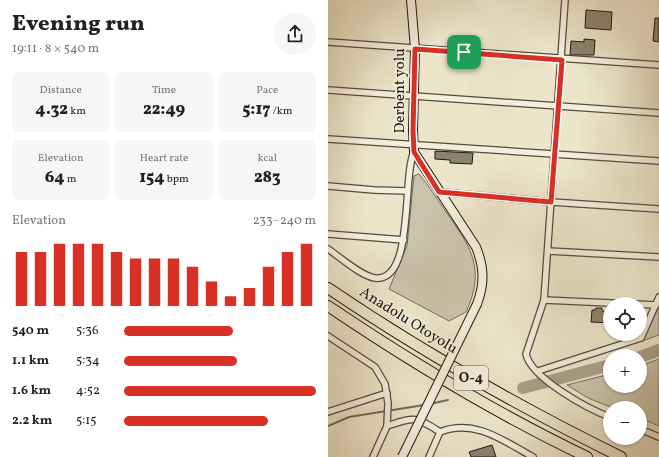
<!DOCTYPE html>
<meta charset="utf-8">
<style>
:root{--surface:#fff;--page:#f6f6f6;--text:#222;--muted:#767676;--accent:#d93025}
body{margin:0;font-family:Vollkorn,serif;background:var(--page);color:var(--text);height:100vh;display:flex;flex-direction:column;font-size:15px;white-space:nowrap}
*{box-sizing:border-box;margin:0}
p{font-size:13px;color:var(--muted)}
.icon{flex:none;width:22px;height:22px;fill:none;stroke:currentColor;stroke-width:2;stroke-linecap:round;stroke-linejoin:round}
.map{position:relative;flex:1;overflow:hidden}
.details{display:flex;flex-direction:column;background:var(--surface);width:328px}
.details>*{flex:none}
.buttons{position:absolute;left:275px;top:297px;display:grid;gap:8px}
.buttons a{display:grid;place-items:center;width:44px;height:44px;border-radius:50%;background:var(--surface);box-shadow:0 1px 3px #0004;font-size:20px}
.pin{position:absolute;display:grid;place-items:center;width:34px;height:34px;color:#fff;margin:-17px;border-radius:8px;box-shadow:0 2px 6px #0006}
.round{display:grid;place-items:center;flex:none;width:42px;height:42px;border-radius:21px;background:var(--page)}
.overview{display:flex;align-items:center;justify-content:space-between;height:68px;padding:0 12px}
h1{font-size:22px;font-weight:800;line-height:30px}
.metrics{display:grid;grid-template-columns:repeat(3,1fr);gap:6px;height:68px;padding:4px 12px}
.metrics div{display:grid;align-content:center;border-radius:8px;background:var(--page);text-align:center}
.metrics b{font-size:17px;font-weight:800}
.metrics small{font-size:11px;font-weight:400}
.metrics p{font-size:11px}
.chart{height:112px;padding:8px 12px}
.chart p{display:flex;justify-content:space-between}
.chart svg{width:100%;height:72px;margin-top:4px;stroke:var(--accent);stroke-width:6}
ul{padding:0 12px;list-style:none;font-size:13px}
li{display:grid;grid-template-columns:64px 48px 1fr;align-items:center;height:30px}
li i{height:10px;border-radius:5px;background:var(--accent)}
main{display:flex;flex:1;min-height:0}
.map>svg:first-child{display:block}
</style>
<main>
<section class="details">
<div class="overview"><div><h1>Evening run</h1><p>19:11 · 8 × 540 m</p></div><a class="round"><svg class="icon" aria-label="share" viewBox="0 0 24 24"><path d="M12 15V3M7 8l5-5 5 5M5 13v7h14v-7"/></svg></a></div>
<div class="metrics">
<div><p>Distance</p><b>4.32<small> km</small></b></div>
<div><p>Time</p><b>22:49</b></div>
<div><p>Pace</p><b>5:17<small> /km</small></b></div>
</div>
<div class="metrics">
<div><p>Elevation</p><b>64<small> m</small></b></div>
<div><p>Heart rate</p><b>154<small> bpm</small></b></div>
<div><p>kcal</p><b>283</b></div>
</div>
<div class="chart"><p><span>Elevation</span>233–240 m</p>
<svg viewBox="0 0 160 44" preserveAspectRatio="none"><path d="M5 44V11M15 44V11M25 44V6M35 44V6M45 44V6M55 44V11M65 44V15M75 44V15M85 44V15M95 44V20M105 44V29M115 44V38M125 44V33M135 44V20M145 44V11M155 44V6"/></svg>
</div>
<ul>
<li><b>540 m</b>5:36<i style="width:57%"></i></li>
<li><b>1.1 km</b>5:34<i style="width:59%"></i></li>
<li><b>1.6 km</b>4:52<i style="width:100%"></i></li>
<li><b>2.2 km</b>5:15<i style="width:75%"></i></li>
</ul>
</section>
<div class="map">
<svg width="331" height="457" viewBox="0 0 331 457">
<rect width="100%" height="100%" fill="#ece5ca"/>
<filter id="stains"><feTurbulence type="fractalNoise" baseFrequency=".005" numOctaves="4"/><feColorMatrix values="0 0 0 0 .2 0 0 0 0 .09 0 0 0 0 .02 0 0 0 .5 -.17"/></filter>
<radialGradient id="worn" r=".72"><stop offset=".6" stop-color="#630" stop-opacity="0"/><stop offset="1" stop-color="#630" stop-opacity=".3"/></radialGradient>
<g fill="#cac2aa" stroke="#776c5a">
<path d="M 91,174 C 101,186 109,199 118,212 C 143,247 158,269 138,312 L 121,321 L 61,289 L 79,246 L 86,176 Z"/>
<polygon points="331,304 331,335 314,341"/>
<polygon points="331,359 331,426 312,418 312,408 285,408 260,398 239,385 282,374 282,386 312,386 312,366"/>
</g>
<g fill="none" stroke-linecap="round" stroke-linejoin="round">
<g stroke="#736857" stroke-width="2">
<polyline points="102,404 120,400"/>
<polyline points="0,426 21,417 96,405"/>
</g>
<g stroke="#a89f89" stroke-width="12">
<polyline points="312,357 331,350"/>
<polyline points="195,388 282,365"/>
</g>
</g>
<g fill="#8c826e" stroke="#24160b">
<polygon points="258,10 284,12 283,30 257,28"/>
<polygon points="327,18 331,18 331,42 325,41"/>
<polygon points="256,39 267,40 266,55 242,55 243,41 256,42"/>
<polygon points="107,151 145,153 144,164 122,163 122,160 107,159"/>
<polygon points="268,308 274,308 274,311 282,312 282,323 263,322 264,310 267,310"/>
<polygon points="164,445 168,457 143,457 141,452"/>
</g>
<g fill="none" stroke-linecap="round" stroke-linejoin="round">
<defs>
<g id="street">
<path d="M 237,0 L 216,300 L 198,354 C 203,378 260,409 282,417"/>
<polyline points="0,42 331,65"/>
<polyline points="0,90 331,113"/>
<polyline points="0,139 331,161"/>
<polyline points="0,186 46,190 79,191"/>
<polyline points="112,192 223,202 331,209"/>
<polyline points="0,234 76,240"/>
<path d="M 0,249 C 12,257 33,276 47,278 C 87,283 74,175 86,152"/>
<polyline points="220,251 331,257"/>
<polyline points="216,300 328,305"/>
<polyline points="0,336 47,367 57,384 60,403 59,426 45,457"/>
<polyline points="210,371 313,338 331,297"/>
<polyline points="0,412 59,393"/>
<path d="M 59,426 C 87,417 87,416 112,432"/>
<polyline points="312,429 331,437"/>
<path d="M 101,457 L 112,432 C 146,418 176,441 205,457"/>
</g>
<path id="secondary" d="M 83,0 L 87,49 L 85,130 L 86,152 L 148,247 C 156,267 157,283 149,304"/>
<g id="highway">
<path d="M 0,288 C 94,352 192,407 293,457"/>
<path d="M 0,306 C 83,362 169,414 259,457"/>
</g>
</defs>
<use href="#street" stroke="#564a3b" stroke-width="8"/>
<use href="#secondary" stroke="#24160b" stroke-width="10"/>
<use href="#highway" stroke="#24160b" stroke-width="12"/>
<use href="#street" stroke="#f3eedd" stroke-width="5.5"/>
<use href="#secondary" stroke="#f3eedd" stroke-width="8"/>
<use href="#highway" stroke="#ece5ca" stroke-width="10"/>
<defs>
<polyline id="secondary-bridge" points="74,457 149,304"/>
</defs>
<use href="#secondary-bridge" stroke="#24160b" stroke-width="10" stroke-linecap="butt"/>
<use href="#secondary-bridge" stroke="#f3eedd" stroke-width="8"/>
</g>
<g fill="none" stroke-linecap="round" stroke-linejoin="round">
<defs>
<polygon id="route" points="87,49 234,60 223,202 111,192 86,152 85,130"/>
</defs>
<use href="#route" stroke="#fff" stroke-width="8"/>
<use href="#route" stroke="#d93025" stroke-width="5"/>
</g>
<g text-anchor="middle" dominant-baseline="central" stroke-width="3.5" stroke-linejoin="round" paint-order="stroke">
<rect fill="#f3eedd" stroke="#62574a" stroke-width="1" x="126" y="366" width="34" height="24" rx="3"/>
<g font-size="14" font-weight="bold" fill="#24160b">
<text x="143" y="378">O-4</text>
</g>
<g font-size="15" fill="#24160b" stroke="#f3eedd">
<text transform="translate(72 91) rotate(-90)">Derbent yolu</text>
<text transform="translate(80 321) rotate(32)">Anadolu Otoyolu</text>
</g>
</g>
<rect width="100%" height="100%" filter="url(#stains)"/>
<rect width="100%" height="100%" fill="url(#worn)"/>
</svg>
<div class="buttons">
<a><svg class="icon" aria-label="locate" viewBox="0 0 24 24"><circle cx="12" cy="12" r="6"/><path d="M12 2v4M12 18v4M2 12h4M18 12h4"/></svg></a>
<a>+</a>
<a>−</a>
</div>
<div class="pin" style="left:136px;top:52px;background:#1e9e55"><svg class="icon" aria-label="arrive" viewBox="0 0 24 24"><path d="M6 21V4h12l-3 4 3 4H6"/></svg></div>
</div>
</main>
